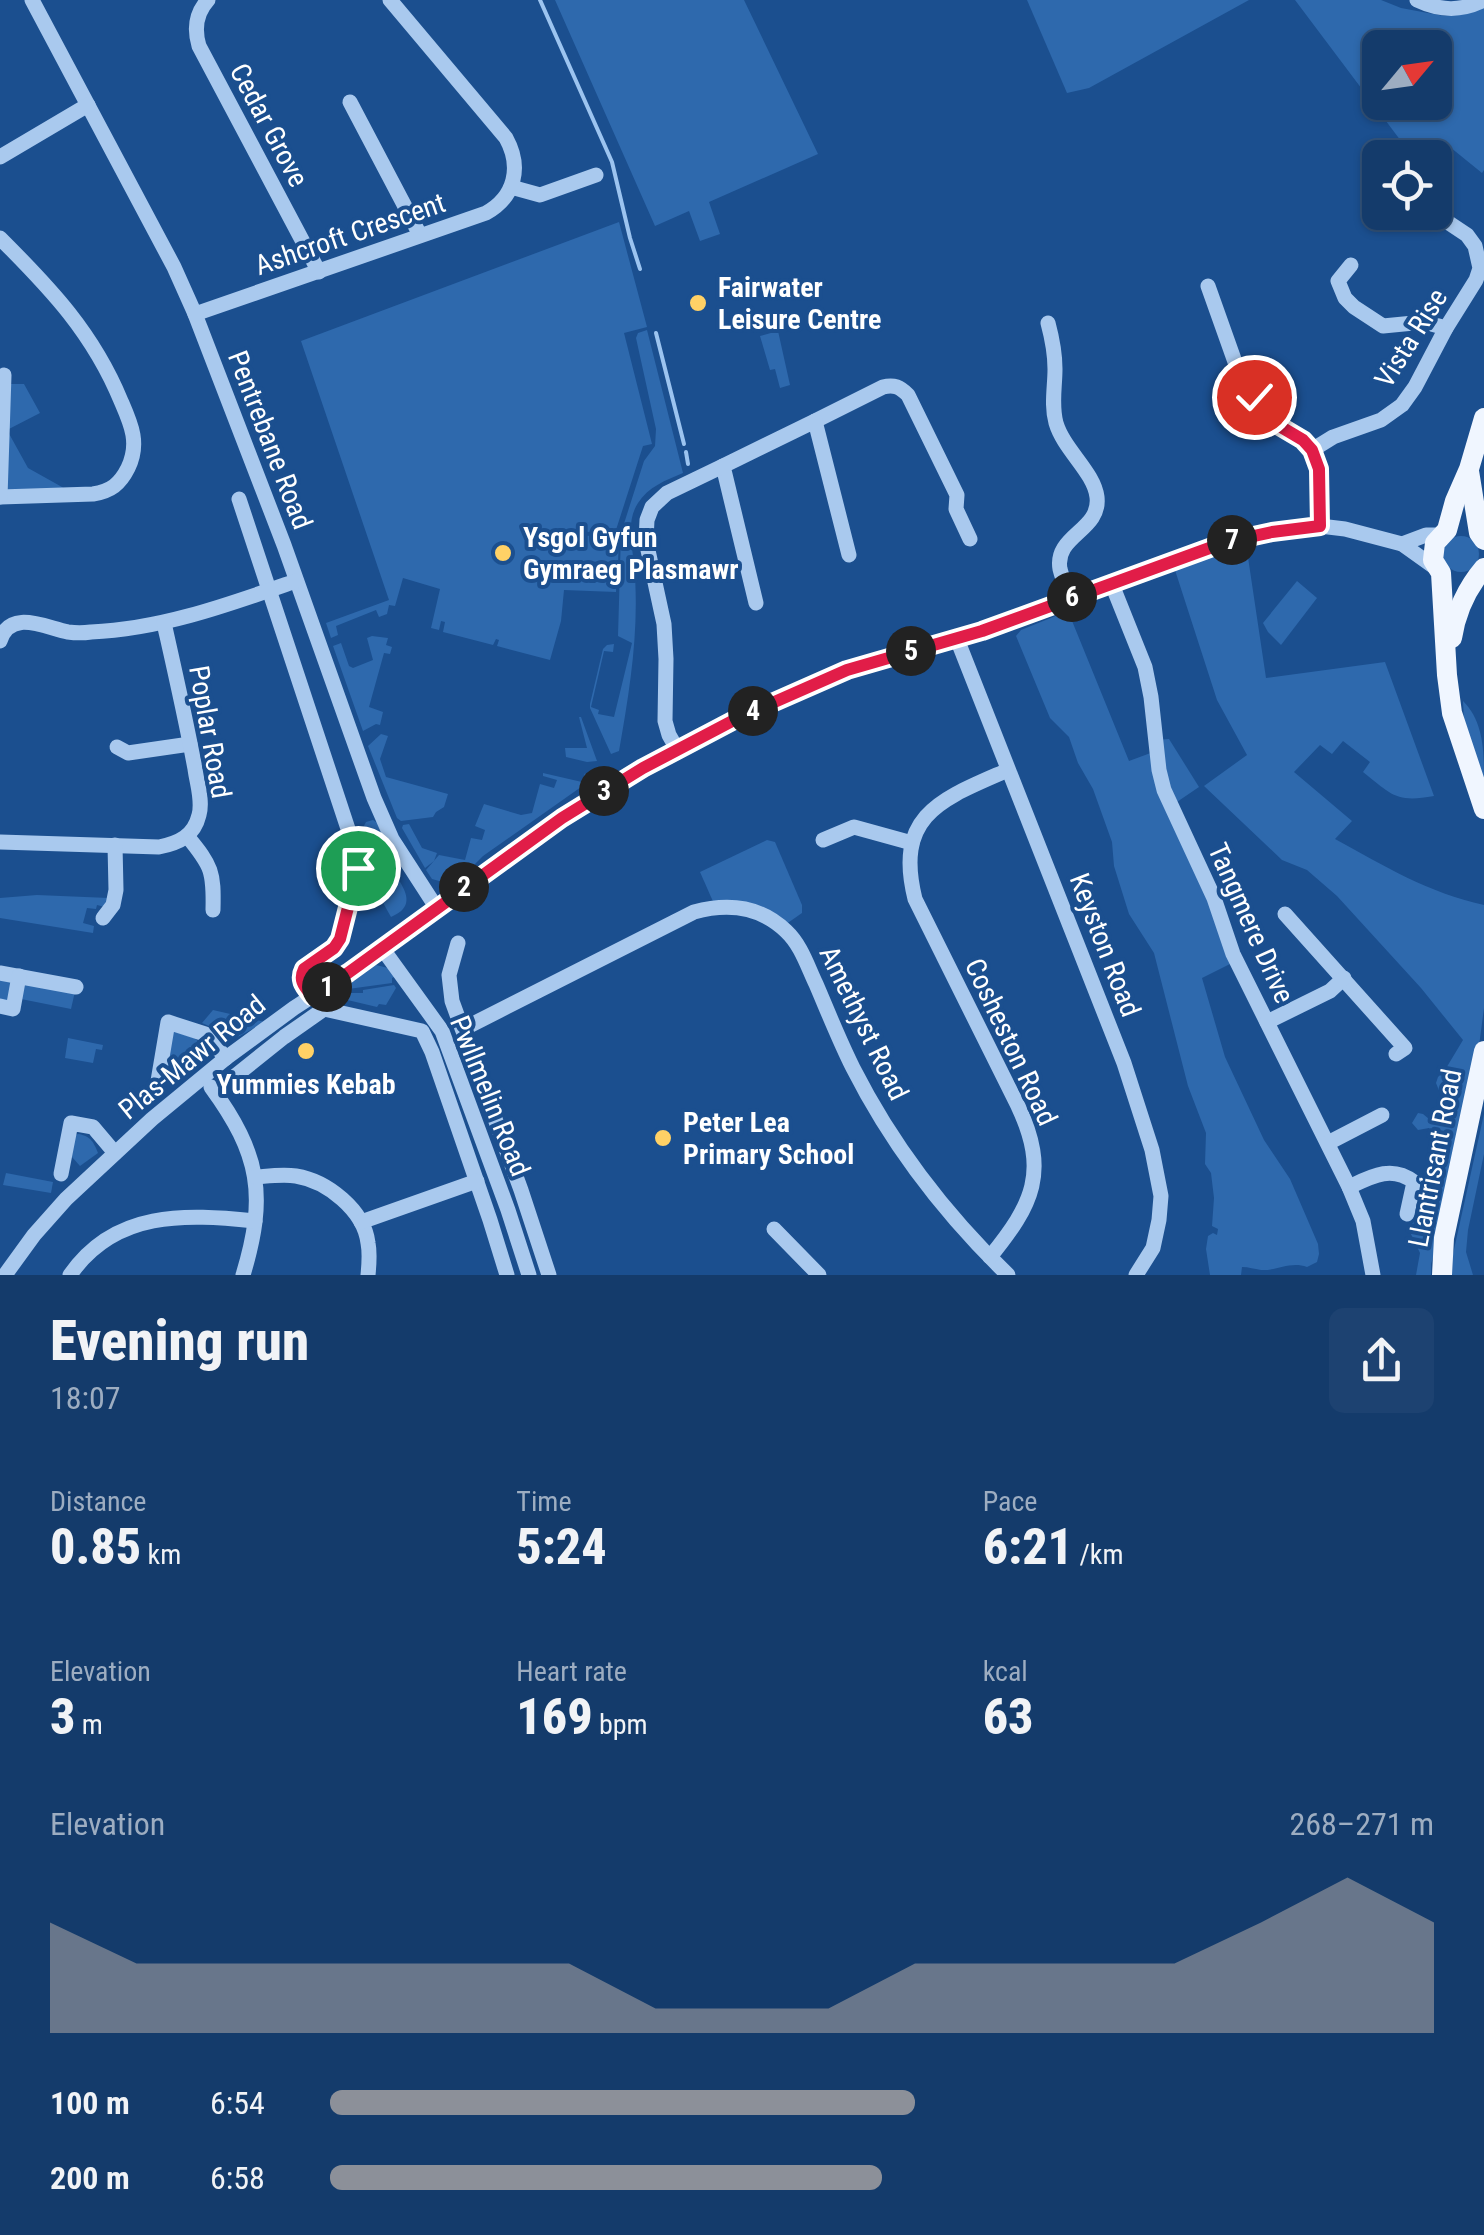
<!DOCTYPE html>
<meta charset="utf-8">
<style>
:root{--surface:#143b6b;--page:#1d4271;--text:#f1f3f6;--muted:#9dadc1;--line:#33557e;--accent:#8c9099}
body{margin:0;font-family:"Roboto Condensed",sans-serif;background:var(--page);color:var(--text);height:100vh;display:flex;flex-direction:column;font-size:38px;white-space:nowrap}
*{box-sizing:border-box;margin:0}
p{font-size:32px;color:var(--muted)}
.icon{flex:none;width:55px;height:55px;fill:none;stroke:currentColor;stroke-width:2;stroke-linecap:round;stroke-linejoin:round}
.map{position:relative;height:1275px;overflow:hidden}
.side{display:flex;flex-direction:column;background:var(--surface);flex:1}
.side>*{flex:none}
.needle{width:65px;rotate:61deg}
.buttons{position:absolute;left:1362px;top:30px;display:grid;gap:20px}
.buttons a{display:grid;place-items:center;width:90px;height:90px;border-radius:15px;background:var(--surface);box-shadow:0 2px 8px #0004,0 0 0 2px var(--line);font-size:50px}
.pin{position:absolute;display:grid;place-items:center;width:85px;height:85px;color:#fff;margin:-42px;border:5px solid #fff;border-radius:50%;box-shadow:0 2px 10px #0007}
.km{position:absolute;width:50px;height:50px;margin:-25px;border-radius:50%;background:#222;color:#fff;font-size:28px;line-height:50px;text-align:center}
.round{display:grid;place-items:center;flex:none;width:105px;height:105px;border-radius:15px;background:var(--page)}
.head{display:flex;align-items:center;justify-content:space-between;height:170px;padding:0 50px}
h1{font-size:55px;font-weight:800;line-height:75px}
.stats{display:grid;grid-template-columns:repeat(3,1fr);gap:15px;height:170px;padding:10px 50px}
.stats div{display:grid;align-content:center}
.stats b{font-size:50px;font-weight:800}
.stats small{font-size:28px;font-weight:400}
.stats p{font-size:28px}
.chart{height:280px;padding:20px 50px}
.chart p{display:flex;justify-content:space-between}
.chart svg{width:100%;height:180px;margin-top:10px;fill:var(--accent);opacity:.7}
ul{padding:0 50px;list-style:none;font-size:32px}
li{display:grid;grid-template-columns:160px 120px 1fr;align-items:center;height:75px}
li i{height:25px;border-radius:12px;background:var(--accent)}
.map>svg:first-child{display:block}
</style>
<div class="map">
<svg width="1484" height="1275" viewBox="0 0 1484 1275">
<rect width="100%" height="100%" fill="#1b4f8f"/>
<g fill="#2e69ad" fill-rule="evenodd">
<polygon points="555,0 744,0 818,154 709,202 720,234 700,241 689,211 655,226"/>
<polygon points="1027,0 1249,0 1089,88 1067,93"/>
<path d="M 1295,0 L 1381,0 L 1401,8 L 1444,16 L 1456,15 L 1484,7 L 1484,170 L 1482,173 L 1445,143 L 1421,157 L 1413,157 ZM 1380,48 L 1435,48 L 1435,102 L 1380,102 Z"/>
<polygon points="619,222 647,327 624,333 652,444 643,446 615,533 566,531 566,550 567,535 619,537 618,563 566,560 565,563 617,566 616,592 564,590 561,621 550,660 497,646 499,640 496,639 493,645 443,632 445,622 441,621 439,630 431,628 440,589 403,578 395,606 389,605 387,614 379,617 376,610 336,626 338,635 331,638 326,623 389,600 301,341"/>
<path d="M 647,330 L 683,473 C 666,480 648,487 638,503 C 626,521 632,545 634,564 C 640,627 630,689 619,751 L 611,754 L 590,708 L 590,704 L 603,649 L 607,645 L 614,644 L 613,652 L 604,651 L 591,707 L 599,710 L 598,714 L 614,717 L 632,643 L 618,636 L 621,533 L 644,461 L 655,446 L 656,429 L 636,338 L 638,333 Z"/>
<polygon points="778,331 790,385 780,388 775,369 770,370 760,336"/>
<polygon points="4,384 24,384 40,413 7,430 28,468 62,487 71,495 0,497"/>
<circle cx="1461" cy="554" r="18"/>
<path d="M 1246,544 L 1266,678 L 1385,662 L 1434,796 C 1396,803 1392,795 1363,772 L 1370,762 L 1343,741 L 1332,754 L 1320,745 L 1294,772 L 1352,821 L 1335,839 C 1384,866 1429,893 1484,905 L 1484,1008 L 1479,1046 L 1443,1221 L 1431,1264 L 1431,1275 L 1416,1275 L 1420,1253 L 1410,1232 L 1412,1224 L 1418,1216 L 1420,1204 L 1429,1197 L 1432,1181 L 1431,1168 L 1433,1137 L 1429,1128 L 1418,1130 L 1412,1123 L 1418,1113 L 1423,1114 L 1429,1119 L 1442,1119 L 1444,1103 L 1436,1083 L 1438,1077 L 1445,1070 L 1463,1040 L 1421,988 L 1337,896 L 1307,870 L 1282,860 L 1204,786 L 1247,755 L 1217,700 L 1174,567 Z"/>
<polygon points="1297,581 1317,598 1281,645 1268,632 1263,623"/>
<path d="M 1068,611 L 1129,761 L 1156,751 L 1156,740 L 1169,739 L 1199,787 L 1171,806 L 1236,961 L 1202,978 L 1225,1057 L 1264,1140 L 1290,1179 L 1318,1244 L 1319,1254 L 1317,1262 L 1307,1267 C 1290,1261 1277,1271 1261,1270 C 1254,1269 1249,1267 1242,1267 L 1241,1275 L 1210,1275 L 1206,1249 L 1208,1236 L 1213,1233 L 1217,1235 L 1218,1229 L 1212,1226 L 1214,1198 L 1211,1173 L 1205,1164 L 1206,1133 L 1188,1086 L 1154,953 L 1129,914 L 1114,866 L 1112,842 L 1093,789 L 1078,763 L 1069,737 L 1050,718 L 1016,636 L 1021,630 Z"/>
<polygon points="372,636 388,638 386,645 392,647 390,654 384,653 369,707 383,712 380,725 376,724 363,731 333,646 341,643 349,666 353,668 373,660 367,638"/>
<path d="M 1463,701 C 1484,722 1484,752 1484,782 L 1464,722 Z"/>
<polygon points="579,717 581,717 597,761 587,762 566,757 565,748 587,748"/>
<polygon points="381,734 388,736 380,759 386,777 448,794 444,807 436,812 433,817 401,821 397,818 368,746"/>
<polygon points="543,773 582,782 585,773 591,780 483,856 460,879 450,884 432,879 426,870 439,855 465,860 471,838 482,840 485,830 475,826 484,804 521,815 532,813 540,784 554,788 557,780 543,776"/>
<path d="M 373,820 C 389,829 383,840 386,855 C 390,876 427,902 391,917 L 382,901 C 354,898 370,880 374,864 L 358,837 L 366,822 Z"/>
<polygon points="409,824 422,848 437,853 434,861 425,868 402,828 403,825"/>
<polygon points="767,840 775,842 802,905 802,913 782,927 715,906 700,872"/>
<polygon points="37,895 109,898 105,907 97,905 96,909 87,908 83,923 94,926 93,933 0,918 0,898"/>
<polygon points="376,965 388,968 396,976 392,978 392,983 341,990 333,994 371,966"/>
<polygon points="0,974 76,987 71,1009 16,998 0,1006"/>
<polygon points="394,985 396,988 386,1005 379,1004 377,1007 339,998 336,1006 325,1002 341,993 363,993 363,990"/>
<polygon points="213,1010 265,1022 236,1038 202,1023"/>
<polygon points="173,1031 194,1038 205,1046 208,1058 193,1069 174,1079 174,1071 168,1067 167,1058"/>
<polygon points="68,1038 103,1045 102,1050 96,1049 93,1063 65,1058"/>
<polygon points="1484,1114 1484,1154 1468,1230 1466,1252 1473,1275 1452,1275 1453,1254"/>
<path d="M 79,1134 C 91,1137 93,1141 98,1153 L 80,1166 L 72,1157 L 73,1135 Z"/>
<polygon points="6,1173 53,1182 51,1193 3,1185"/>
</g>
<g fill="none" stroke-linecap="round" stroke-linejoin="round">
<g stroke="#9cc4f0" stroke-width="4">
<polyline points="540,0 612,162 630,238 640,269"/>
<polyline points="656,333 684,444"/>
<polyline points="686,452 688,464"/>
</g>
<g stroke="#a9c9ee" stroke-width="15">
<polyline points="32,0 174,267 195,314 284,545 374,798 392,839 436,907"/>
<path d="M 208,0 C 196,13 194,29 199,46 L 319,272"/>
<path d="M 1417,0 C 1440,11 1461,12 1484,0"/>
<polyline points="350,102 420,235"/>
<polyline points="0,157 88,105"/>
<polyline points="511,187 540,195 596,175"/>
<path d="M 0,238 C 51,289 93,333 121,401 C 131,424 140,443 128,468 C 120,484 111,491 93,494 L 0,497"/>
<polyline points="1351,265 1338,281 1345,298 1354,307 1383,326 1424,322 1446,328"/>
<polyline points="1208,286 1235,362 1254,397 1277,424 1303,440 1312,450 1319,469 1320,526"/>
<path d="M 195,314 L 486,213 C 515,197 522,167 506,138 L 390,0"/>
<path d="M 1048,323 C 1052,338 1055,353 1055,369 C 1055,387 1051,405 1056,423 C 1064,450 1094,472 1097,497 C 1101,531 1054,535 1060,569 C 1062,578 1067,589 1071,598"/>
<path d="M 815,421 L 883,387 C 894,384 900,387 908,395 L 957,495 L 956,509 L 970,539"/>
<polyline points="1312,450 1333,437 1381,420 1402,405 1415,387 1446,328 1476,280 1480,268 1475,246 1467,235 1446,221 1435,207"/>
<polyline points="0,497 4,375"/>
<path d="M 239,499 L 354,847 L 358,868 L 340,939 L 333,948 L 304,969 C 298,981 305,987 312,996"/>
<polyline points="1402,544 1426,535 1440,535"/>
<polyline points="1111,582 1145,667 1151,697 1159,770 1164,790 1214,898 1233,954 1349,1187 1363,1221 1373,1275"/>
<polyline points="756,603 723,466 815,421 849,555"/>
<polyline points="957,639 1124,1063 1152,1150 1161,1196 1159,1220 1153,1248 1136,1275"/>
<path d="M 0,641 C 10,608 46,628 68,632 C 75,633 84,633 91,632 C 162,629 230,604 296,581"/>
<polyline points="117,747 128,753 190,744"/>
<polyline points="677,749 669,735 665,721 666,659 664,624 646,541 647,520 652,507 667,493 723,466"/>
<path d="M 187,836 C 212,866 214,872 213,910"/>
<polyline points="823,840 854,827 912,843"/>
<path d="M 0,842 L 159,847 C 179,843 194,836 199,815 C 203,801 197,784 195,769 C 186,720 175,672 164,623"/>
<polyline points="1285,914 1405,1048 1396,1054"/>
<polyline points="103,918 113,905 116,890 115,845"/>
<polyline points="458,943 449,975 452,1001 521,1190 549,1275"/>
<polyline points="382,948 442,1031 508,1210 529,1275"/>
<polyline points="0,973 76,987"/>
<polyline points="0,1006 13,1009 19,976"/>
<polyline points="1267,1022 1330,991 1344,978"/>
<path d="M 463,1029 L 694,912 C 727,903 760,906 786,931 C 801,945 807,965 816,984 C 828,1012 839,1040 853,1068 C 892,1145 946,1215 1008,1275"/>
<polyline points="158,1081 168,1022 205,1034 226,1058"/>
<path d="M 211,1087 C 260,1154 267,1196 243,1275"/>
<polyline points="215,1092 284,1037 324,1009 422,1031 432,1052 490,1220 507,1275"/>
<polyline points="1328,1143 1382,1115"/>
<polyline points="61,1174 71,1123 93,1127 115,1153"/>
<path d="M 256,1177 C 269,1176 283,1174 296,1176 C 327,1181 364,1210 368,1243 C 370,1253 369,1265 368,1275"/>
<path d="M 1349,1187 C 1372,1176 1392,1165 1414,1182 L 1407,1214"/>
<polyline points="361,1222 477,1181"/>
<polyline points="774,1229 819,1275"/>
<path d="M 990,1257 C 1033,1204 1049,1172 1018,1106 L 915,899 C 894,814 942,799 1008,770"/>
<polyline points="5,1275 34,1235 66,1199 152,1119 226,1058 294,1008 348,973 562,818 654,762 738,718 847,671 982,631 1226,542 1272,531 1320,526 1345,529 1402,544 1437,569"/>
<path d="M 70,1275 C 115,1210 185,1214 255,1221"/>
</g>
<g stroke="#f0f6ff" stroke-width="20">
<polyline points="1484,418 1469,469 1455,501 1447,530 1435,543 1433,560 1441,573 1447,675 1452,713 1484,809"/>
<polyline points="1469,471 1479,533 1484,540"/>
<path d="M 1452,638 C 1456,612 1467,588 1484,568"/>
<polyline points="1442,1275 1444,1238 1484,1051"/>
</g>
</g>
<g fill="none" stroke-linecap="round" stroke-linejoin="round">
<defs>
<path id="route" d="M 358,868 L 340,939 L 334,948 L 304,969 C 298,981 305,987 312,996 L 348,973 L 562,818 L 643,768 L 738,718 L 847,670 L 982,631 L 1226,542 L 1272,532 L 1320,526 L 1319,469 L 1312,450 L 1303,440 L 1276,424 L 1254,397"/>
</defs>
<use href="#route" stroke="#fff" stroke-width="20"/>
<use href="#route" stroke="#e11d48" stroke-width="12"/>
</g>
<g fill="#ffd166" stroke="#1b4f8f" stroke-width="4">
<circle cx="698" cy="303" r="10"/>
<circle cx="503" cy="553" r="10"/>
<circle cx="306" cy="1051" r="10"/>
<circle cx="663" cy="1138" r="10"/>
</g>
<g text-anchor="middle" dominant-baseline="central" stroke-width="8" stroke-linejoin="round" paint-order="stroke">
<g font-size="28" fill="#fff" stroke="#1b4f8f">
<text transform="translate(269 125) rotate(62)">Cedar Grove</text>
<text transform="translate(350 234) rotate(-19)">Ashcroft Crescent</text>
<text transform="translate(1411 338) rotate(-58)">Vista Rise</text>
<text transform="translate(270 440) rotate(69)">Pentrebane Road</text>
<text transform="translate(210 732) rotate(80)">Poplar Road</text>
<text transform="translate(1251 923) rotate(66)">Tangmere Drive</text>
<text transform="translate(1105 945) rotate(69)">Keyston Road</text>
<text transform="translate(864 1023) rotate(64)">Amethyst Road</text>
<text transform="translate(1011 1042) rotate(65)">Cosheston Road</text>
<text transform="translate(192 1057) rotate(-39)">Plas-Mawr Road</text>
<text transform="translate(490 1096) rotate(68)">Pwllmelin Road</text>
<text transform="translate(1435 1158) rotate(-79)">Llantrisant Road</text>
</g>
<g font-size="28" font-weight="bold" fill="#fff" stroke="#1b4f8f" text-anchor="start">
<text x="718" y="287">Fairwater<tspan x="718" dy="32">Leisure Centre</tspan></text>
<text x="523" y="537">Ysgol Gyfun<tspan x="523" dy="32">Gymraeg Plasmawr</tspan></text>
<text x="306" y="1084" text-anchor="middle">Yummies Kebab</text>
<text x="683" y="1122">Peter Lea<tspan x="683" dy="32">Primary School</tspan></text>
</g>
</g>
</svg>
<div class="buttons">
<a><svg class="needle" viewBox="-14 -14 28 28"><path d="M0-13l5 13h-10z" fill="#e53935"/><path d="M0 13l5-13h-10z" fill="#9dadc1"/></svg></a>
<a><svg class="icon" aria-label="locate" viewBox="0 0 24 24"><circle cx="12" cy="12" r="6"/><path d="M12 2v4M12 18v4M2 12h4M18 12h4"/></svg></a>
</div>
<div class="pin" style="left:358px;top:868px;background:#1e9e55"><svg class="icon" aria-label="arrive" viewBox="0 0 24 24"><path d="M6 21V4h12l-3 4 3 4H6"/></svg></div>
<div class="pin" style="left:1254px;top:397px;background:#d93025"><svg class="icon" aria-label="check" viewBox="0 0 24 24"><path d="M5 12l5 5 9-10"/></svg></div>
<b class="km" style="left:327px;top:987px">1</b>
<b class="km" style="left:464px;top:887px">2</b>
<b class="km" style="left:604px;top:791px">3</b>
<b class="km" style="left:753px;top:711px">4</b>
<b class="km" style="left:911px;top:651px">5</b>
<b class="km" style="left:1072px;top:597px">6</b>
<b class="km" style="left:1232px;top:540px">7</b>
</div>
<section class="side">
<div class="head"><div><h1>Evening run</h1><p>18:07</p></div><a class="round"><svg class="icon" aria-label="share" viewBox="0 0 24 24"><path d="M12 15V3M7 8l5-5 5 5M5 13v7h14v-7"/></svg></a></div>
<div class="stats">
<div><p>Distance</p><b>0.85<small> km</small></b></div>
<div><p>Time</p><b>5:24</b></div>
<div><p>Pace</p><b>6:21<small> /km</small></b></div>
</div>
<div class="stats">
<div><p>Elevation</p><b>3<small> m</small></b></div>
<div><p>Heart rate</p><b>169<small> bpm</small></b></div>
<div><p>kcal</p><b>63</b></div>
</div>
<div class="chart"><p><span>Elevation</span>268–271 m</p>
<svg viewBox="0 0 160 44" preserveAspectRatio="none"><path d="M0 44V17L10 27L20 27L30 27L40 27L50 27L60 27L70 38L80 38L90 38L100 27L110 27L120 27L130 27L140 17L150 6L160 17V44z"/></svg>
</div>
<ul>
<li><b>100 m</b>6:54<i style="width:53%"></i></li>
<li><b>200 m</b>6:58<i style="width:50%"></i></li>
</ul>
</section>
